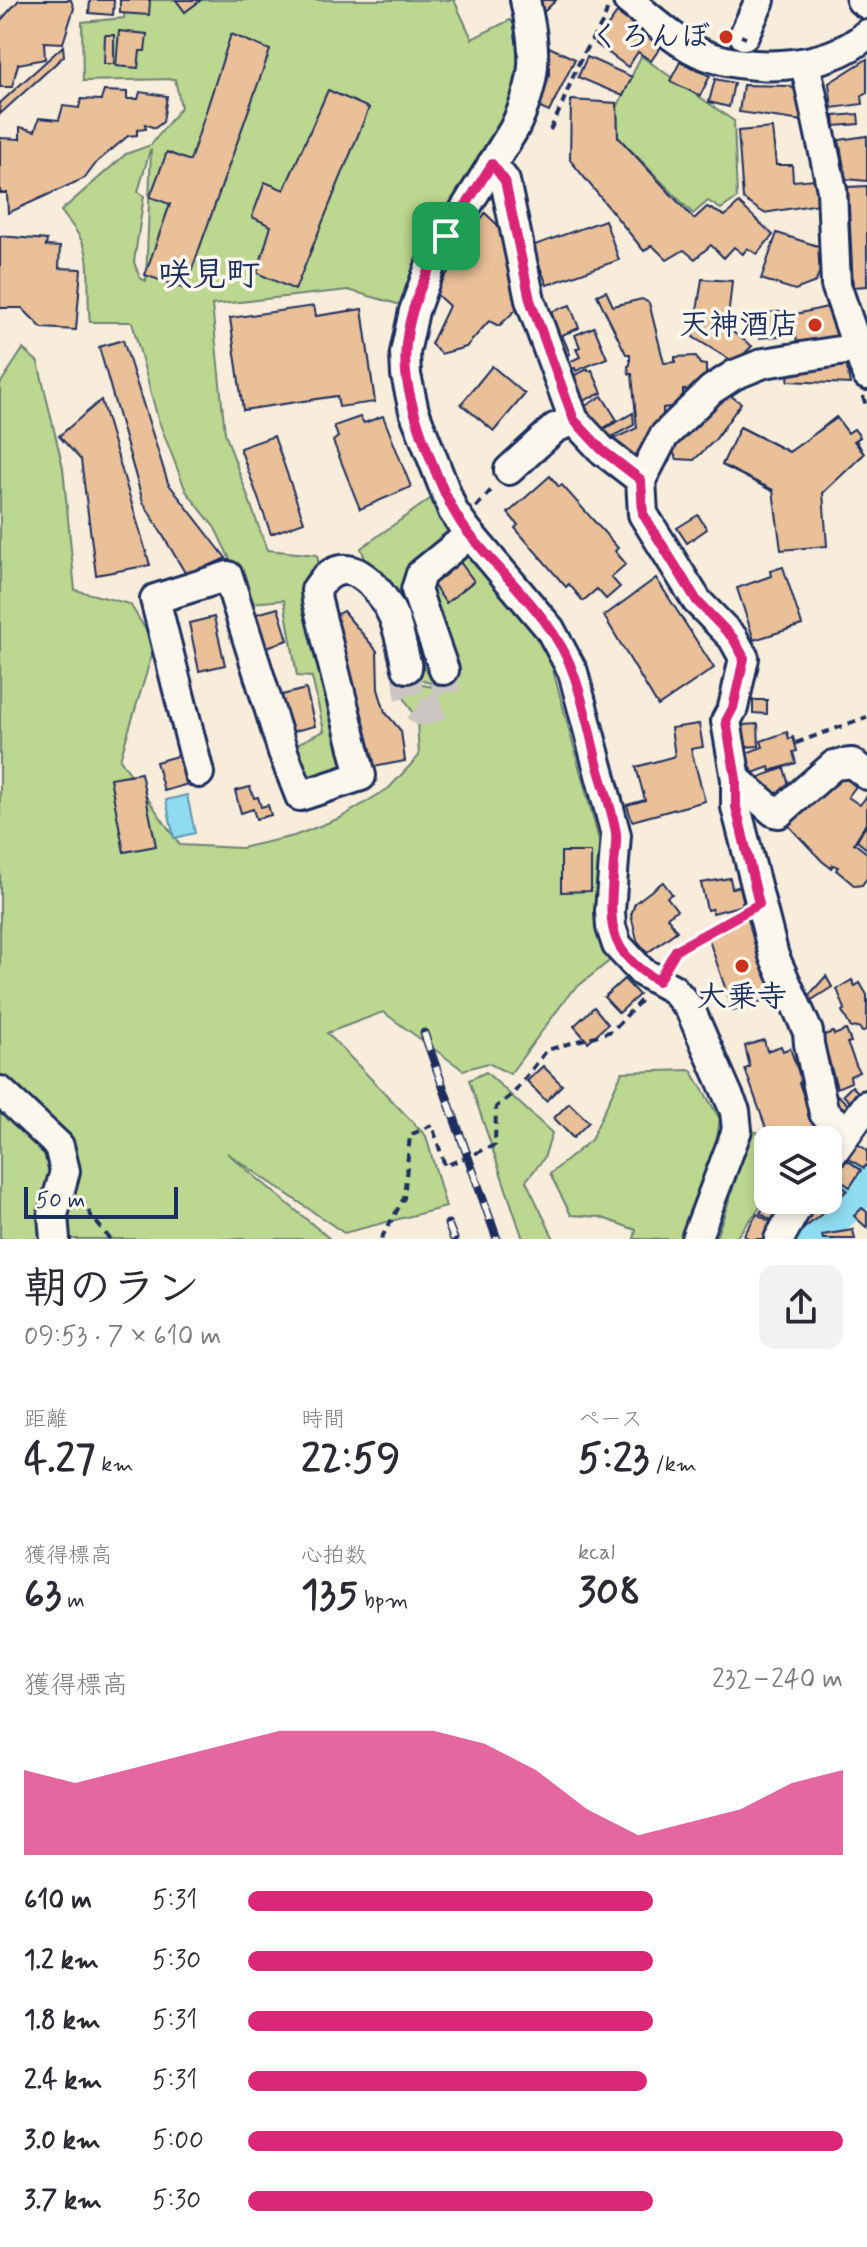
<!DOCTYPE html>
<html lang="ja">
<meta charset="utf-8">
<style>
:root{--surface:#fff;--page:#f2f2f3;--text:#2b2b33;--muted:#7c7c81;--accent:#db2777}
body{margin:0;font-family:Mynerve,"Klee One",sans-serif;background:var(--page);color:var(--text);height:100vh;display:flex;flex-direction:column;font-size:30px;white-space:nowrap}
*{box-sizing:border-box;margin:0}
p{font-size:26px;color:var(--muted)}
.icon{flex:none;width:44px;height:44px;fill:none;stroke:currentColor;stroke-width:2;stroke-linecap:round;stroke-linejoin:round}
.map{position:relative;height:1239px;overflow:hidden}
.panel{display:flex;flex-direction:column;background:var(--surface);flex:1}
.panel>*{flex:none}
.buttons{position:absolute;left:754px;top:1126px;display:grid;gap:16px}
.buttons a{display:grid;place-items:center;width:88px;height:88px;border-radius:16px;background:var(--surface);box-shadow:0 4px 12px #0003;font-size:40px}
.scale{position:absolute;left:24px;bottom:20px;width:154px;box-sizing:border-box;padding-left:8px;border:4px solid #1b2f5e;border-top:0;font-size:22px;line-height:28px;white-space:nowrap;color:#1b2f5e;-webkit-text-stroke:6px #fbf7ec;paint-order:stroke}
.pin{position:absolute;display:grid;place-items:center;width:68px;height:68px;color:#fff;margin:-34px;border-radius:16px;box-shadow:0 4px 12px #0006}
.round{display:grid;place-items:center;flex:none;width:84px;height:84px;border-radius:16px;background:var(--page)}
.headline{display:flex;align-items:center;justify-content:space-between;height:136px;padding:0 24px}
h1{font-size:44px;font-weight:800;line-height:60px}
.figures{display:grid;grid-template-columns:repeat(3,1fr);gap:12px;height:136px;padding:8px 24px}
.figures div{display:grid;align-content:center}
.figures b{font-size:40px;font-weight:800}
.figures small{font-size:22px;font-weight:400}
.figures p{font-size:22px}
.chart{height:224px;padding:16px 24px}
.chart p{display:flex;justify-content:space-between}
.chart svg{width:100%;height:144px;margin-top:8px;fill:var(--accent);opacity:.7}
ul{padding:0 24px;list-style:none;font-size:26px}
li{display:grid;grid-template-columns:128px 96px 1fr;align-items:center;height:60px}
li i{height:20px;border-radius:10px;background:var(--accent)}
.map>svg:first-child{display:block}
</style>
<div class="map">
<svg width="867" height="1239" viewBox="0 0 867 1239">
<rect width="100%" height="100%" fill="#f8ecdb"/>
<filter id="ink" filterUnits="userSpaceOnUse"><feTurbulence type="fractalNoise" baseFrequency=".0125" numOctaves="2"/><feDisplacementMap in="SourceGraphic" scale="16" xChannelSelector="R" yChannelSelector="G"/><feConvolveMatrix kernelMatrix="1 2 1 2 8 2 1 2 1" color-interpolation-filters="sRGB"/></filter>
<g filter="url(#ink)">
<g fill="#bcd78f" stroke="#6c8376" stroke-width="2" fill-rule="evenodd">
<path d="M 125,0 L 454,0 L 472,39 L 510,20 L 513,23 L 518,21 L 527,77 L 473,177 L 436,226 L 401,305 L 348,290 L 212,305 L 225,433 L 267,550 L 317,555 L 357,783 L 312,784 L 291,747 L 324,731 L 312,677 L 297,676 L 284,600 L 251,603 L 215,528 L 186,491 L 158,419 L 132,322 L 90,322 C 87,300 90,278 87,257 C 85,240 71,224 61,211 L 126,154 L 151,145 L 181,107 L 175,79 L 83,81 L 82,22 L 124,18 ZM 150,150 L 151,150 L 146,281 L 140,278 L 134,262 L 144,196 L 138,192 Z"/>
<polygon points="641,56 734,121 737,198 721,209 708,201 693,214 618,137 617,108"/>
<polygon points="23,349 38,362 63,468 75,590 130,604 155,645 120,759 180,845 241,848 294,836 340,818 389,788 419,756 417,720 394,680 451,690 400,673 382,604 361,548 430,499 443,503 488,565 550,659 599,840 613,958 571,992 510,1074 488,1063 463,1070 383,1012 327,1033 426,1136 446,1207 344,1233 227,1153 330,1239 0,1239 0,384"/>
<polygon points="691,1070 720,1119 710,1184 683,1239 634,1239 636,1230 600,1217 571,1215 550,1174 591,1140 622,1072"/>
<polygon points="486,1072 552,1133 544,1158 526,1181 554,1239 523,1239 469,1080"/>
<path d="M 752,1131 L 783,1140 L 768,1140 L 768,1197 L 735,1239 L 715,1239 C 730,1204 738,1167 752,1131 Z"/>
</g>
<polygon fill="#8fdbef" stroke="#6196b5" stroke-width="2" points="187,795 195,833 174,838 166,800"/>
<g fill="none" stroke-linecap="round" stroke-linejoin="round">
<polyline stroke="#8fdbef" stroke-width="38" points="808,1239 849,1202 867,1173"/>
</g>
<g fill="#eac099" stroke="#1b2f5e" stroke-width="2">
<polygon points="19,0 71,0 74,8 63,43 44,42 45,59 18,64 12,87 0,87 0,21"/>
<polygon points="90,0 114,0 113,15 89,13"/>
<polygon points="120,0 150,0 149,15 120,13"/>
<polygon points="176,0 201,0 185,12"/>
<polygon points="539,0 556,0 542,14"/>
<polygon points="617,13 662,45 651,61 638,52 628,67 595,43"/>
<polygon points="119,31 147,34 145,51 140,51 138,68 116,66"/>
<polygon points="231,34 270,50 185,289 145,275 170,204 150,197 167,152 190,161"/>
<polygon points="105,35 114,35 114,64 104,64"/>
<polygon points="63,46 64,56 0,114 0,103"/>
<polygon points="549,47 575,59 549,112 540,108 549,75"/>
<polygon points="587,57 632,77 623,96 578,77"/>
<polygon points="867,59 867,93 862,96 863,104 832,108 829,83"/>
<polygon points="680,62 710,76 700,96 670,81"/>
<polygon points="715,79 734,83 729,107 709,102"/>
<polygon points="743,85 789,86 799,92 803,121 739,112"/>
<polygon points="328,90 369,108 295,290 257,273 271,226 252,217 265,182 284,190"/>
<polygon points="104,91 127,92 127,99 138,99 140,92 167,96 163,122 155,128 145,124 146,129 137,130 137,135 128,136 97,162 85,178 8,213 7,193 0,193 0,138 20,139 20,127 35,131 39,118 59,120 63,106 79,108 81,99 101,100"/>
<polygon points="571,100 617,103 618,137 694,219 707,207 725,216 739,203 773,235 757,254 747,248 743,254 734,247 724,258 711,245 695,259 684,250 667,260 652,245 644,251 570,160"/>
<polygon points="858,114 859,124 835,126 834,116"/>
<polygon points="772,128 776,165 792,165 793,181 815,179 819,204 764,213 743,199 738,131"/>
<polygon points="867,136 867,181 846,179 839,140"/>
<polygon points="867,186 867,286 853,287 848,187"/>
<polygon points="485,213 506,233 519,307 499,326 489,321 466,347 441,354 431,344 449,306 435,293"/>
<polygon points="605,220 619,260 547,285 532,246"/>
<polygon points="777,233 827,249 816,282 795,290 761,279"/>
<polygon points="0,236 47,240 46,246 60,247 59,268 81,269 76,330 42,328 22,308 0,308"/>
<polygon points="702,279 732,281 727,328 752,346 735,363 693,337"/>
<polygon points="606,291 613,306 642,299 649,303 664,363 675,362 675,357 696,356 700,364 706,365 706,380 698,389 683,390 683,402 678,402 678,406 663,408 663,425 636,461 609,441 637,428 632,374 629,374 628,366 630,365 630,354 626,354 597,295"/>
<polygon points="570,305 579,328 562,335 570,354 559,358 542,315"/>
<polygon points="314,306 316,316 362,309 375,402 339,407 337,396 243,410 230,318"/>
<polygon points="832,306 839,336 798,345 791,315"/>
<polygon points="787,311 789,335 759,338 757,314"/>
<polygon points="594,327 607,358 576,371 575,368 572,369 569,362 580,357 576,349 580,347 575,335"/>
<polygon points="123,340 168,483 226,558 187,576 143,502 99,347"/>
<polygon points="845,357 850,384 788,381 790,363"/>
<polygon points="492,366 525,394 494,431 461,404"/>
<polygon points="588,369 588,371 592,370 602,393 578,403 568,378"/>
<polygon points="725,392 741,403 715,440 694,460 677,459 669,445"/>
<polygon points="602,396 617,420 599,431 582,408"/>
<polygon points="101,400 150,565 96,575 81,460 59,436"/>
<polygon points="633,413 634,425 604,441 599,432"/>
<polygon points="383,416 411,487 360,509 333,441 338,437 334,426 360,417 364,423"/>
<polygon points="836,417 848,433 854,429 860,437 856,440 864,454 821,493 776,493 722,465 741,427 791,453"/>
<polygon points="837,418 848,433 854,429 860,437 854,441 864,454 823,493 827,546 781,550 773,490 722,465 740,427 789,452"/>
<polygon points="274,436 304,522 271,534 240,448"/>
<polygon points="550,476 559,487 562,485 618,548 615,551 626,564 611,577 620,587 606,599 597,589 583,601 569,584 566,587 515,528 518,525 508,513"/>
<polygon points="698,515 707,529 687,543 677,528"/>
<polygon points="457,558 474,581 446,603 429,579"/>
<polygon points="783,567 802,625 754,640 737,588 771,576 770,571"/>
<polygon points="656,578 714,668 658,706 604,616"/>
<polygon points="278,608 288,640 263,648 253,615"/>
<polygon points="343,611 377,651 378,689 385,712 401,731 405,761 368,768 334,616"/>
<polygon points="214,617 225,665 199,671 189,623"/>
<polygon points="306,689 315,726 286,733 278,696"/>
<polygon points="753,700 767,700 767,714 753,713"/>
<polygon points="699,724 703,747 691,749 705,801 632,821 627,805 645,800 636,767 675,756 671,728"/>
<polygon points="758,724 759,746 743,747 742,725"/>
<polygon points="787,732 789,739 793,737 797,751 793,752 796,763 770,771 769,767 753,773 746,753 763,747 761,741"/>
<polygon points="180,755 188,784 164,791 156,762"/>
<polygon points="784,768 790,789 775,795 754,779"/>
<polygon points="141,773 156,846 124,852 110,778"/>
<polygon points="844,774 857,785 848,797 860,805 867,796 867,826 865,825 854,843 867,853 867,878 862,885 855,886 836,870 838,867 833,865 831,868 822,861 787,824 833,783 835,784"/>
<polygon points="250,787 254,798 258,797 261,807 268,805 271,815 256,819 253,809 241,813 235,791"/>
<polygon points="865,827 867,829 867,849 857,841"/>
<polygon points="561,852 591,852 591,891 561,892"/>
<polygon points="730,878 732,888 742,886 745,901 742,902 743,905 713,913 712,909 707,910 701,883"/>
<polygon points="663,882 672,894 667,897 677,910 667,917 677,931 647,953 637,940 631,915 635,903"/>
<polygon points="755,913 752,924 776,996 733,1011 708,937 712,936 711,932 734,925 732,921"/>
<polygon points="826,976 832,987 804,1005 802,1003"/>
<polygon points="624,979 639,995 619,1013 604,997"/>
<polygon points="852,980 855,986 860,983 867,995 867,1029 862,1032 859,1027 851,1028 842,1011 845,1009 837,989"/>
<polygon points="594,1007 608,1024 588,1042 574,1026"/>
<polygon points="846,1030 851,1042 847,1043 859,1072 850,1076 851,1082 837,1088 828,1057 826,1058 820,1040 824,1038 824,1035 833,1032 834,1035"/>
<polygon points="764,1040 767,1051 781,1046 783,1051 790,1048 802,1082 799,1083 812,1120 815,1119 817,1126 781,1138 778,1131 768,1134 745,1069 750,1067 745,1046"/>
<polygon points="543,1066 562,1085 546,1101 527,1081"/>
<polygon points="852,1086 863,1097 854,1106 843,1095"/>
<polygon points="834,1092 853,1109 843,1119 831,1094"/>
<polygon points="569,1103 589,1122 573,1138 554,1118"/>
<polygon points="822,1124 836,1133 828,1140 797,1140"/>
<polygon points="851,1140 867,1150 867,1164 864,1168 842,1155"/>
<polygon points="841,1156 861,1170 850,1187 830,1173"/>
<polygon points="830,1177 847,1190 826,1211 817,1200 828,1200"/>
<polygon points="769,1200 779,1205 781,1202 790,1207 779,1225 760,1213"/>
<polygon points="809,1202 823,1213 802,1230 798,1226"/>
<polygon points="862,1208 867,1212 867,1228 854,1216"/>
<polygon points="757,1214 777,1226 768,1239 749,1239 744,1235"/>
<polygon points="853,1230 855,1239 823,1239 822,1235"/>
</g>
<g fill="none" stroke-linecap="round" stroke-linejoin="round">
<path stroke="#ccc6c2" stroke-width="28" stroke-dasharray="28 14" stroke-linecap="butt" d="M 407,668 C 408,684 406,705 423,712 L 443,705 L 447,695 L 444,670"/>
<defs>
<g id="minor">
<path d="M 525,0 C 537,54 538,78 514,129 L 431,264 L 414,311 L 405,353 L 406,375 L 414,411 L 453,511 L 468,532 L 550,629 L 573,672 L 616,835 L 610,911 L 611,927 L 617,945 L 642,972 L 673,989 L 690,1009 L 735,1111 L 737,1130 L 696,1239"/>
<path d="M 628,0 C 650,17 673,40 698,52 C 744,73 829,71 867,34"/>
<polyline points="861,0 867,4"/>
<polyline points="744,35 760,0"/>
<polyline points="805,63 832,190 836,285 867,375"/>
<polyline points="492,164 505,181 530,300 574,420 602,450 641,480"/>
<polyline points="509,470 555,428 574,420"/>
<polyline points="444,670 416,590 421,574 470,534"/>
<path d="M 199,773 L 155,599 L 228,576 L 283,752 L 300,796 L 361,776 L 317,601 L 316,590 C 344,545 380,585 394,618 C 400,634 403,651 407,668"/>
<polyline points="736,779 774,812 779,813 834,765 852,763 867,775"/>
<polyline points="0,1091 59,1146 65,1171 53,1215 55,1239"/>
<polyline points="847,1131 824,1113 809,1044 808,1032 774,956 736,807 736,779 726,721 733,708 744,658 733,638 697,601 643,514 641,480 664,436 711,390 734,375 764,363 858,348"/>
<polyline points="828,1159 867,1105"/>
<polyline points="779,1239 801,1200"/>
</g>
</defs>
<use href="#minor" stroke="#1b2f5e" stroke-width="34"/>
<g stroke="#1b2f5e" stroke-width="4" stroke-dasharray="8 6" stroke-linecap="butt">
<path d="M 550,130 C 564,104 572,74 586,49 C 594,35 603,26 607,10"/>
<polyline points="863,396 867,409"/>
<polyline points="476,507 494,487"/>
<polyline points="796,743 867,717"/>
<polyline points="669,962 676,950 740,914"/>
<polyline points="81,1199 92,1217 110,1239"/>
<polyline points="381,1239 404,1198 410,1135 432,1125 445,1166 495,1145 496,1107 513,1094 547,1050 612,1031 643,998"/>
</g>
<use href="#minor" stroke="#fbf7ec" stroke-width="28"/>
<defs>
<g id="rail">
<polyline points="424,1033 497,1239"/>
<polyline points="448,1224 454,1239"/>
</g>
</defs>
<use href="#rail" stroke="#1b2f5e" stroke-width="9"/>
<use href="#rail" stroke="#fbf7ec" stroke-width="6" stroke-dasharray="18" stroke-linecap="butt"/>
<polyline stroke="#1b2f5e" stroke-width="4" stroke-dasharray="8 6" stroke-linecap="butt" points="741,36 746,38"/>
</g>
</g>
<g fill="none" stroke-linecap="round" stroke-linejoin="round" filter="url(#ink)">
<defs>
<path id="route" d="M 492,164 L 505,181 L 530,300 L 574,420 L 602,450 L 641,480 L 643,514 L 697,601 L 733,638 L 744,658 L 733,708 L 726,721 L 736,779 L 736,807 L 759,904 L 676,950 L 658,981 C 603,950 610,919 614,863 C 615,853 617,842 616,833 C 612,809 603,785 597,763 C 590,734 584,703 574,675 C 555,618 502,576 466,530 C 443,500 410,411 406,373 C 398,298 455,224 492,164 Z"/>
</defs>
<use href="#route" stroke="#fff" stroke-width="16"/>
<use href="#route" stroke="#db2777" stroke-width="10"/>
</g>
<g fill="#c8321e" stroke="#fbf7ec" stroke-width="3">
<circle cx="726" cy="37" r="8"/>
<circle cx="815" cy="325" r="8"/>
<circle cx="742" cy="966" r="8"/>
</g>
<g text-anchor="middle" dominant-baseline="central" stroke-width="7" stroke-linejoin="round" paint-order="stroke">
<g font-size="30" font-weight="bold" fill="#1b2f5e" stroke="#fbf7ec" text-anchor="end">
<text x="710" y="37">くろんぼ</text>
<text x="799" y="325">天神酒店</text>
<text x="742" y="997" text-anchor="middle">大乗寺</text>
</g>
<g font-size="34" font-weight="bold" fill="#1b2f5e" stroke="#fbf7ec">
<text x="209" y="275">咲見町</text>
</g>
</g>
</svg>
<div class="buttons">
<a><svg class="icon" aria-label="layers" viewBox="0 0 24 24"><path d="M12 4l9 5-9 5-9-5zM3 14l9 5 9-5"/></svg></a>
</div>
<div class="scale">50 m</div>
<div class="pin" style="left:446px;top:236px;background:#1e9e55"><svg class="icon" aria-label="arrive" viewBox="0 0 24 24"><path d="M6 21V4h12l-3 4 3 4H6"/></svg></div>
</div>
<section class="panel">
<div class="headline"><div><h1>朝のラン</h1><p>09:53 · 7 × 610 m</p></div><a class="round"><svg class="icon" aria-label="share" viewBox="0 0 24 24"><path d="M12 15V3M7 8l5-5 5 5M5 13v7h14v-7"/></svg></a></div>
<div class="figures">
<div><p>距離</p><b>4.27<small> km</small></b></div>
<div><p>時間</p><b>22:59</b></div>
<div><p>ペース</p><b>5:23<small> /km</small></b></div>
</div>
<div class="figures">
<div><p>獲得標高</p><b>63<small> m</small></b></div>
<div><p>心拍数</p><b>135<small> bpm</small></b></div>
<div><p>kcal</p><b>308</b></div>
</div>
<div class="chart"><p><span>獲得標高</span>232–240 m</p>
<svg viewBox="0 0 160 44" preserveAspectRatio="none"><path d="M0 44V18L10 22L20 18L30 14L40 10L50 6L60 6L70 6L80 6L90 10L100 18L110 30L120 38L130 34L140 30L150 22L160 18V44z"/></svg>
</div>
<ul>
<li><b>610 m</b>5:31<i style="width:68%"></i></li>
<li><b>1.2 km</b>5:30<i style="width:68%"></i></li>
<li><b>1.8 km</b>5:31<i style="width:68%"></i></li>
<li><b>2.4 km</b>5:31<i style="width:67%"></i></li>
<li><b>3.0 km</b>5:00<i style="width:100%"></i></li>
<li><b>3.7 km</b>5:30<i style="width:68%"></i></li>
</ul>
</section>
